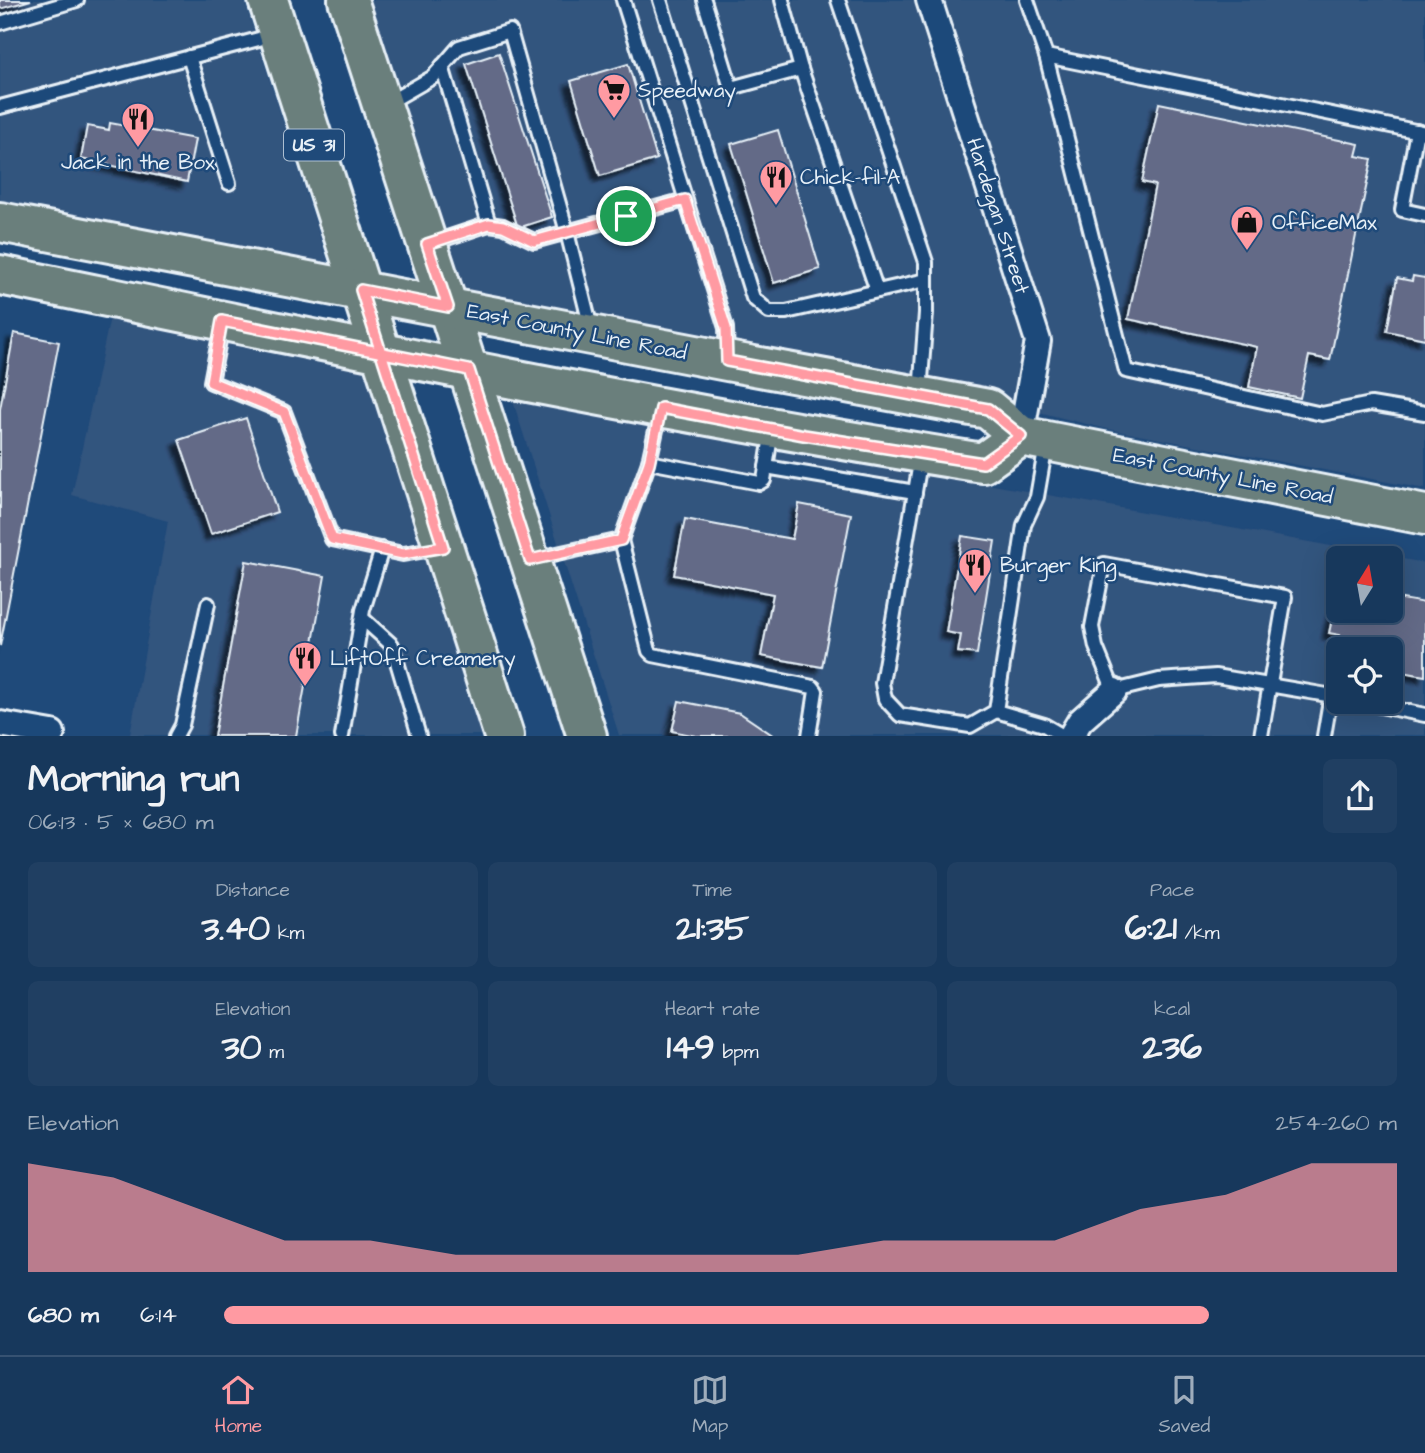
<!DOCTYPE html>
<meta charset="utf-8">
<style>
:root{--surface:#17385c;--page:#203f62;--text:#f1f3f6;--muted:#9eacbb;--line:#365272;--accent:#ff9aa2}
body{margin:0;font-family:"Architects Daughter",sans-serif;background:var(--page);color:var(--text);height:100vh;display:flex;flex-direction:column;font-size:26px;white-space:nowrap}
*{box-sizing:border-box;margin:0}
p{font-size:23px;color:var(--muted)}
.icon{flex:none;width:38px;height:38px;fill:none;stroke:currentColor;stroke-width:2;stroke-linecap:round;stroke-linejoin:round}
.map{position:relative;height:736px;overflow:hidden}
.panel{display:flex;flex-direction:column;background:var(--surface);flex:1}
.panel>*{flex:none}
.needle{width:46px;rotate:11deg}
.tools{position:absolute;left:1326px;top:546px;display:grid;gap:14px}
.tools a{display:grid;place-items:center;width:77px;height:77px;border-radius:10px;background:var(--surface);box-shadow:0 7px 28px #0002,0 0 0 2px var(--line);font-size:35px}
.pin{position:absolute;display:grid;place-items:center;width:60px;height:60px;color:#fff;margin:-30px;border:4px solid #fff;border-radius:50%;box-shadow:0 2px 7px #0007}
.round{display:grid;place-items:center;flex:none;width:74px;height:74px;border-radius:10px;background:var(--page)}
.headline{display:flex;align-items:center;justify-content:space-between;height:119px;padding:0 28px}
h1{font-size:38px;font-weight:700;line-height:52px}
.figures{display:grid;grid-template-columns:repeat(3,1fr);gap:10px;height:119px;padding:7px 28px}
.figures div{display:grid;align-content:center;border-radius:10px;background:var(--page);text-align:center}
.figures b{font-size:35px;font-weight:700}
.figures small{font-size:19px;font-weight:400}
.figures p{font-size:19px}
.chart{height:196px;padding:14px 28px}
.chart p{display:flex;justify-content:space-between}
.chart svg{width:100%;height:126px;margin-top:7px;fill:var(--accent);opacity:.7}
ul{padding:0 28px;list-style:none;font-size:23px}
li{display:grid;grid-template-columns:112px 84px 1fr;align-items:center;height:52px}
li i{height:18px;border-radius:9px;background:var(--accent)}
.menu{display:flex;justify-content:space-around;align-items:center;height:98px;border-top:2px solid var(--line);background:var(--surface);font-size:19px;color:var(--muted)}
.menu a{display:grid;justify-items:center;gap:4px}
.menu .on{color:var(--accent)}
.map>svg:first-child{display:block}
</style>
<div class="map">
<svg width="1425" height="736" viewBox="0 0 1425 736">
<defs>
<filter id="shadow"><feDropShadow dx="-6" dy="6" stdDeviation="2" flood-color="#0009"/></filter>
</defs>
<rect width="100%" height="100%" fill="#1f4a7a"/>
<filter id="ink" filterUnits="userSpaceOnUse"><feTurbulence type="fractalNoise" baseFrequency=".0143" numOctaves="2"/><feDisplacementMap in="SourceGraphic" scale="14" xChannelSelector="R" yChannelSelector="G"/><feConvolveMatrix kernelMatrix="1 2 1 2 8 2 1 2 1" color-interpolation-filters="sRGB"/></filter>
<g filter="url(#ink)">
<g fill="#33547e" fill-rule="evenodd">
<polygon points="0,0 244,0 329,265 0,206"/>
<polygon points="369,0 1425,0 1425,489 1107,429 909,380 461,292"/>
<polygon points="112,308 366,366 484,735 130,735 168,521 72,495"/>
<path d="M 512,398 L 1425,563 L 1425,735 L 619,735 ZM 1339,558 L 1391,558 L 1391,611 L 1339,611 ZM 1339,649 L 1391,649 L 1391,702 L 1339,702 Z"/>
</g>
<g fill="#636b87" stroke="#e8f1f8" stroke-width="2" filter="url(#shadow)">
<polygon points="0,0 31,0 0,9"/>
<polygon points="499,53 552,217 518,228 466,64"/>
<polygon points="628,64 657,159 600,176 571,81"/>
<polygon points="1159,103 1359,144 1356,156 1372,159 1330,360 1309,356 1300,398 1249,387 1257,347 1128,319 1155,185 1142,182"/>
<polygon points="110,123 195,139 187,182 81,159 87,126 109,130"/>
<polygon points="778,130 820,269 774,283 731,144"/>
<polygon points="1413,276 1425,278 1425,339 1387,331 1397,278 1412,281"/>
<polygon points="14,333 59,342 0,646 0,409"/>
<polygon points="246,418 277,512 211,534 179,440"/>
<polygon points="799,504 851,514 822,667 761,656 773,594 674,575 685,519 792,539"/>
<polygon points="962,536 995,541 977,654 958,652 961,635 946,632"/>
<polygon points="246,561 325,576 296,736 214,736"/>
<polygon points="1391,597 1425,603 1425,676 1391,670 1391,649 1339,649 1339,660 1336,660 1340,635 1329,633 1334,610 1348,613 1348,611 1391,611"/>
<polygon points="679,701 740,713 774,736 696,736 672,731"/>
</g>
<g fill="none" stroke-linecap="round" stroke-linejoin="round">
<defs>
<g id="service">
<polyline points="623,0 726,328 727,358"/>
<polyline points="660,0 753,298 769,312 786,312 926,280"/>
<polyline points="704,0 731,88 801,69 877,291"/>
<polyline points="782,0 801,69"/>
<polyline points="838,0 926,262 926,313 920,393"/>
<polyline points="1027,0 1046,56"/>
<polyline points="0,23 77,0"/>
<polyline points="189,57 229,183"/>
<polyline points="442,66 489,224"/>
<polyline points="386,104 433,77 459,47 510,31 567,232 534,241 503,226 489,224 432,243"/>
<polyline points="0,107 274,35"/>
<polyline points="1417,131 1402,210 1425,215"/>
<polyline points="1425,133 1046,56 1126,371 1322,414 1371,404 1425,413"/>
<polyline points="222,325 211,382 284,412 332,539 403,554 438,548"/>
<polyline points="591,328 567,232 685,200"/>
<polyline points="921,457 882,683 885,699 900,715 970,726 996,711 1024,525 1037,497 1046,445"/>
<polyline points="649,462 759,483 764,480 772,430"/>
<polyline points="766,467 915,492"/>
<polyline points="621,540 649,651 653,655 813,687 816,691 809,736"/>
<polyline points="534,559 621,540 649,462 660,412"/>
<polyline points="362,618 392,645 419,736"/>
<polyline points="1361,702 1425,715"/>
<polyline points="996,711 1044,725 1063,736"/>
<polyline points="176,736 182,725 208,604"/>
<polyline points="342,736 363,610 382,549"/>
<polyline points="1261,736 1285,597 1104,564 1092,627 1096,647 1114,691 1159,680 1216,676 1339,697"/>
<polyline points="1324,736 1331,695"/>
</g>
<g id="minor">
<polyline points="929,0 1038,341 1021,436"/>
<polyline points="0,724 52,733"/>
<polyline points="1071,736 1080,721 1114,691"/>
</g>
<g id="primary">
<polyline points="268,0 504,736"/>
<polyline points="348,0 587,736"/>
<polyline points="0,222 727,361 988,409 1021,436 1425,515"/>
<path d="M 0,275 C 327,342 653,411 983,463 L 1021,436"/>
</g>
</defs>
<use href="#service" stroke="#e8f1f8" stroke-width="18"/>
<use href="#minor" stroke="#e8f1f8" stroke-width="30"/>
<use href="#primary" stroke="#e8f1f8" stroke-width="44"/>
<use href="#service" stroke="#1f4a7a" stroke-width="12"/>
<use href="#minor" stroke="#1f4a7a" stroke-width="24"/>
<use href="#primary" stroke="#6b7f7c" stroke-width="38"/>
</g>
</g>
<g fill="none" stroke-linecap="round" stroke-linejoin="round" filter="url(#ink)">
<defs>
<polyline id="route" points="626,216 534,241 503,226 489,224 427,244 448,307 361,290 443,547 403,554 332,539 284,412 211,382 222,321 469,370 530,560 621,540 649,463 661,408 804,435 983,463 1021,436 988,409 727,361 726,328 685,200 626,216"/>
</defs>
<use href="#route" stroke="#fff" stroke-width="14"/>
<use href="#route" stroke="#ff9aa2" stroke-width="9"/>
</g>
<defs>
<symbol id="supermarket-pin" viewBox="-11 -11 22 30"><path d="M0 17L-7.5 6A9.5 9.5 0 1 1 7.5 6Z" fill="#ff9aa2" stroke="#1f4a7a"/><path d="M-6-5.5h2.5l.6 2H6L4.5 2H-2.5L-4.4-4H-6ZM-1.5 3.2a1.3 1.3 0 1 0 .1 0ZM3 3.2a1.3 1.3 0 1 0 .1 0Z" fill="#111"/></symbol>
<symbol id="restaurant-pin" viewBox="-11 -11 22 30"><path d="M0 17L-7.5 6A9.5 9.5 0 1 1 7.5 6Z" fill="#ff9aa2" stroke="#1f4a7a"/><path d="M-5-6h1v4h1v-4h1v4h1v-4h1v5L-1.5 .5V6h-2V.5L-5-1ZM5-6V6H3V1.5H1.5Q1.5-4 5-6Z" fill="#111"/></symbol>
<symbol id="shop-pin" viewBox="-11 -11 22 30"><path d="M0 17L-7.5 6A9.5 9.5 0 1 1 7.5 6Z" fill="#ff9aa2" stroke="#1f4a7a"/><path d="M-5-2.5h2.3a2.7 3.5 0 0 1 5.4 0H5L5.5 6h-11ZM-1.5-2.5h3a1.5 2.3 0 0 0-3 0Z" fill="#111"/></symbol>
</defs>
<g fill-rule="evenodd">
<use href="#supermarket-pin" x="595" y="71" width="38" height="52"/>
<use href="#restaurant-pin" x="119" y="100" width="38" height="52"/>
<use href="#restaurant-pin" x="757" y="158" width="38" height="52"/>
<use href="#shop-pin" x="1228" y="203" width="38" height="52"/>
<use href="#restaurant-pin" x="956" y="546" width="38" height="52"/>
<use href="#restaurant-pin" x="286" y="639" width="38" height="52"/>
</g>
<g text-anchor="middle" dominant-baseline="central" stroke-width="5" stroke-linejoin="round" paint-order="stroke">
<rect fill="#1f4a7a" stroke="#acbfd2" stroke-width="2" x="284" y="129.5" width="60" height="31" rx="5"/>
<g font-size="19" font-weight="bold" fill="#e8f1f8">
<text x="314" y="145">US 31</text>
</g>
<g font-size="21" fill="#e8f1f8" stroke="#1f4a7a" text-anchor="start">
<text x="638" y="90">Speedway</text>
<text x="138" y="162" text-anchor="middle">Jack in the Box</text>
<text x="800" y="177">Chick-fil-A</text>
<text x="1272" y="222">OfficeMax</text>
<text x="1000" y="565">Burger King</text>
<text x="330" y="658">LiftOff Creamery</text>
</g>
<g font-size="21" fill="#e8f1f8" stroke="#1f4a7a">
<text transform="translate(998 216) rotate(72)">Hardegan Street</text>
<text transform="translate(577 332) rotate(11)">East County Line Road</text>
<text transform="translate(1223 476) rotate(11)">East County Line Road</text>
</g>
</g>
</svg>
<div class="tools">
<a><svg class="needle" viewBox="-14 -14 28 28"><path d="M0-13l5 13h-10z" fill="#e53935"/><path d="M0 13l5-13h-10z" fill="#9eacbb"/></svg></a>
<a><svg class="icon" aria-label="locate" viewBox="0 0 24 24"><circle cx="12" cy="12" r="6"/><path d="M12 2v4M12 18v4M2 12h4M18 12h4"/></svg></a>
</div>
<div class="pin" style="left:626px;top:216px;background:#1e9e55"><svg class="icon" aria-label="arrive" viewBox="0 0 24 24"><path d="M6 21V4h12l-3 4 3 4H6"/></svg></div>
</div>
<section class="panel">
<div class="headline"><div><h1>Morning run</h1><p>06:13 · 5 × 680 m</p></div><a class="round"><svg class="icon" aria-label="share" viewBox="0 0 24 24"><path d="M12 15V3M7 8l5-5 5 5M5 13v7h14v-7"/></svg></a></div>
<div class="figures">
<div><p>Distance</p><b>3.40<small> km</small></b></div>
<div><p>Time</p><b>21:35</b></div>
<div><p>Pace</p><b>6:21<small> /km</small></b></div>
</div>
<div class="figures">
<div><p>Elevation</p><b>30<small> m</small></b></div>
<div><p>Heart rate</p><b>149<small> bpm</small></b></div>
<div><p>kcal</p><b>236</b></div>
</div>
<div class="chart"><p><span>Elevation</span>254–260 m</p>
<svg viewBox="0 0 160 44" preserveAspectRatio="none"><path d="M0 44V6L10 11L20 22L30 33L40 33L50 38L60 38L70 38L80 38L90 38L100 33L110 33L120 33L130 22L140 17L150 6L160 6V44z"/></svg>
</div>
<ul>
<li><b>680 m</b>6:14<i style="width:84%"></i></li>
</ul>
</section>
<nav class="menu">
<a class="on"><svg class="icon" aria-label="home" viewBox="0 0 24 24"><path d="M3 11l9-7 9 7M6 9v11h12V9"/></svg>Home</a>
<a><svg class="icon" aria-label="map" viewBox="0 0 24 24"><path d="M3 6l6-2 6 2 6-2v14l-6 2-6-2-6 2zM9 4v14M15 6v14"/></svg>Map</a>
<a><svg class="icon" aria-label="saved" viewBox="0 0 24 24"><path d="M7 4h10v16l-5-4-5 4z"/></svg>Saved</a>
</nav>
